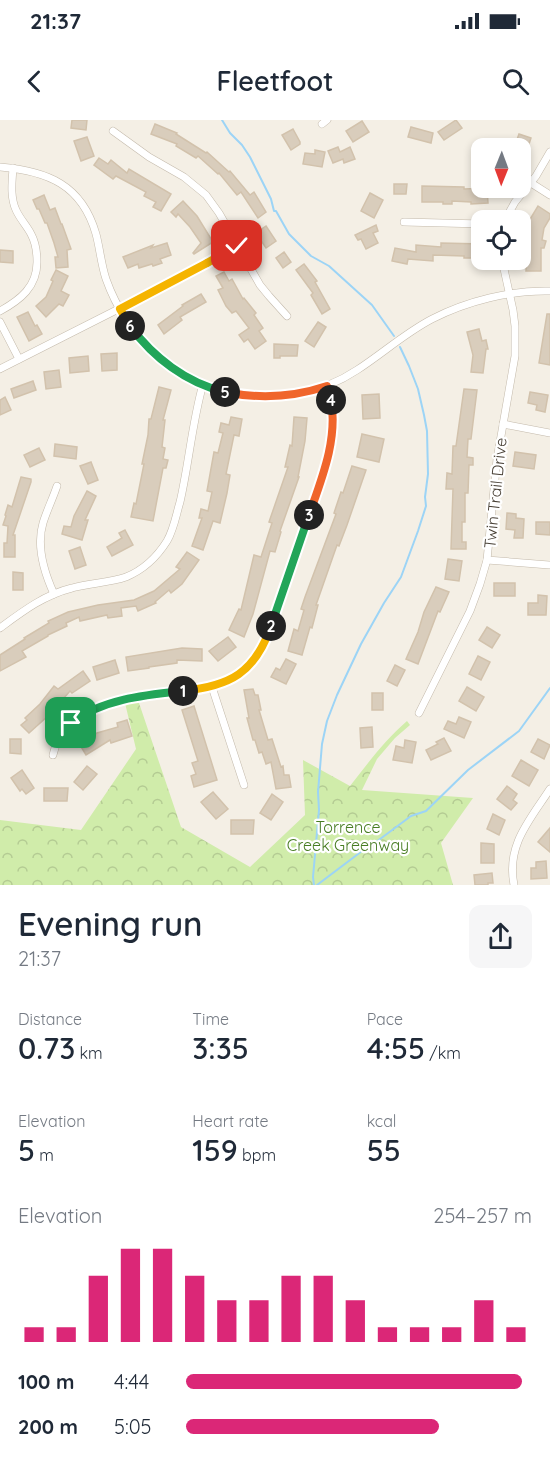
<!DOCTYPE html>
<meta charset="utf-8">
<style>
:root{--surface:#fff;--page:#f6f6f7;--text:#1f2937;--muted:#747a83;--accent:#db2777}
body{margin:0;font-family:Quicksand,sans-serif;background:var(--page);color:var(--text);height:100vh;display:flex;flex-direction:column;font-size:22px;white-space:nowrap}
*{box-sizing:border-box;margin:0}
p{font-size:20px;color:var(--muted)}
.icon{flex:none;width:33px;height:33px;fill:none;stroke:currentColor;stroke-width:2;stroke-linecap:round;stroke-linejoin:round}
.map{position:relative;height:765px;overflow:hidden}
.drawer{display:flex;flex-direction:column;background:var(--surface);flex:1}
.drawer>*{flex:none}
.needle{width:39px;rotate:181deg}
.buttons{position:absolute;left:471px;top:18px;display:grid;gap:12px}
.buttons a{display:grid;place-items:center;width:60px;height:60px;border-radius:12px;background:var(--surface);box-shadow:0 3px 9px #0003;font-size:30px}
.pin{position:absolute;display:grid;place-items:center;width:51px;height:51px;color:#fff;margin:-26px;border-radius:12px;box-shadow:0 3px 9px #0006}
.km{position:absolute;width:30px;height:30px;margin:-15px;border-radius:50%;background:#222;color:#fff;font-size:16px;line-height:30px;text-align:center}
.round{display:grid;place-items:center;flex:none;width:63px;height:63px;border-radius:12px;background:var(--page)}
.summary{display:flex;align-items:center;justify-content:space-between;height:102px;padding:0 18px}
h1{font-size:33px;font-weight:600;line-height:45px}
.stats{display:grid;grid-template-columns:repeat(3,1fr);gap:9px;height:102px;padding:6px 18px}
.stats div{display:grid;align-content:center}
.stats b{font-size:30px;font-weight:600}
.stats small{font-size:16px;font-weight:400}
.stats p{font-size:16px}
.chart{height:168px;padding:12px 18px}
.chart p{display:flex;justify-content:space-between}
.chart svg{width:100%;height:108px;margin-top:6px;stroke:var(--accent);stroke-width:6}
ul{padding:0 18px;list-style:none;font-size:20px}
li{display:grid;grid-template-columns:96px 72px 1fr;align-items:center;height:45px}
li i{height:15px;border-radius:8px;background:var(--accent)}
.status{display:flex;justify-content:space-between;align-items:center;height:42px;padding:0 30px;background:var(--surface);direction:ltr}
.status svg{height:16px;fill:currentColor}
header{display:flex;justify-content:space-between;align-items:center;height:78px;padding:0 18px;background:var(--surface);font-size:27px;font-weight:600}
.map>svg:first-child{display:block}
</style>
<div class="status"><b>21:37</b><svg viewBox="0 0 49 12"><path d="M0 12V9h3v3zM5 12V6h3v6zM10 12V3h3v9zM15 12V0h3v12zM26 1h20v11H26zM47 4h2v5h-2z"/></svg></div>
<header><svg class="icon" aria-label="back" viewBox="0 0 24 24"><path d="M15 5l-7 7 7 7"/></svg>Fleetfoot<svg class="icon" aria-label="search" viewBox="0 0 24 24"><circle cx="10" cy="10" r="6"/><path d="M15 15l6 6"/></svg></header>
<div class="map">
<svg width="550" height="765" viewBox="0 0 550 765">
<defs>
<pattern id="forest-crowns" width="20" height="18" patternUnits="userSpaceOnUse" patternTransform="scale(1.5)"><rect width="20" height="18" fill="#d0ecaa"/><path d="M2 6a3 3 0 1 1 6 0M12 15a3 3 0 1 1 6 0" fill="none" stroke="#b4cb93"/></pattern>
</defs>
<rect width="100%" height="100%" fill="#f4efe5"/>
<path fill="url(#forest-crowns)" d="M 138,580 L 181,707 L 250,747 L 305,695 L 303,640 L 350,666 C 368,643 385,620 407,601 L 410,605 L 395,618 L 377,639 L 362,670 L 473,678 L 441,723 L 453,765 L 0,765 L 0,700 L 81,710 L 136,629 L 125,583 Z"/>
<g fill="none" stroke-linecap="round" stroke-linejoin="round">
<g stroke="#9cd4f6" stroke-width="2">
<polyline points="222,0 230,13 242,25 250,37 271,79 274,91 276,91 289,114 311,136 329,146 372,185 394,216"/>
<polyline points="372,725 411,696 426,691 468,650 519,611 550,568"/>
<polyline points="314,765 313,757 319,690 318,672 322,624 327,601 337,575 361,524 384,483 401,457 418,411 426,386 425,377 428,354 427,311 424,295 418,269 409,246 400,227"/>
<polyline points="317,765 366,728"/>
</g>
</g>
<g fill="#d9cdbc" stroke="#d2c2ac" stroke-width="1.5">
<polygon points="72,0 87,0 86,10 71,8"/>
<polygon points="456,0 462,8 444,20 438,12"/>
<polygon points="362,1 369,12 353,22 346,11"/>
<polygon points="155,4 177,13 176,14 206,33 207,32 229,52 230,51 250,75 254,72 266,92 258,98 241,72 237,75 219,53 218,54 198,36 196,38 176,26 177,24 151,14"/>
<polygon points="411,7 433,13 431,23 408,17"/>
<polygon points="293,9 300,22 300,24 291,30 282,15"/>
<polygon points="519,14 531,18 522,45 520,44 520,28 514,28"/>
<polygon points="87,17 94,36 81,41 74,21"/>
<polygon points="338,27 340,32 350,27 355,39 344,43 343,39 333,43 328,31"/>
<polygon points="315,30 325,32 322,47 303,44 305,33 315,34"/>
<polygon points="99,38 108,44 111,40 127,53 129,49 171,74 161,91 153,87 156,82 144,76 146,72 116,56 113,59 94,45"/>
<polygon points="394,64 407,64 406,74 394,74"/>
<polygon points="422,66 464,67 464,69 487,68 488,83 471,84 471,82 452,81 452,84 443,84 443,82 422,82"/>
<polygon points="370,73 383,80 374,98 361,91"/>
<polygon points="44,75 50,90 55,88 61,104 62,104 71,129 67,130 68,147 56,148 55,137 58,137 54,123 47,103 45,103 39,89 37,89 33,80"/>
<polygon points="183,81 197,96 213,122 194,134 193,133 201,123 190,107 178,94 176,97 171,92"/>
<polygon points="538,86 550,94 550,98 544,108 542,120 546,121 544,128 541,128 541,151 526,151 527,125 530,102 529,101"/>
<polygon points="376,105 378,111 373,113 378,123 366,129 361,119 358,120 355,115"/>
<polygon points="266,106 276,121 266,128 256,113"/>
<polygon points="167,123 171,135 160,139 162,143 153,146 152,144 139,148 138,144 128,148 123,137 153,125 151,128"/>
<polygon points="441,123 482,124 482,138 464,138 464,136 433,135 433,141 408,139 407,144 392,141 395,128 416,132 416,125 441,127"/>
<polygon points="0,130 13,131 13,143 0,142"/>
<polygon points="284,132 291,142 283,148 276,138"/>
<polygon points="304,144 317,161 315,162 330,189 322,194 311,175 313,173 296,150"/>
<polygon points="56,150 68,156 61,171 69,175 63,186 59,184 46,197 36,186 46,177 53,161 51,160"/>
<polygon points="224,152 229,161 232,159 243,179 244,178 256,193 254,195 263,208 259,211 266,221 255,229 248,219 244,222 239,215 249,208 236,191 232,193 226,186 218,170 223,168 216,156"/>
<polygon points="201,174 206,182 180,197 182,200 164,214 158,205 183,186 182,185"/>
<polygon points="28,192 35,206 37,205 42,214 29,221 17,197"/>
<polygon points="547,194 550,194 550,245 539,243"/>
<polygon points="318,202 326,207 314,227 305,221"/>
<polygon points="479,209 482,221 486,220 488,229 486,229 483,253 471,252 473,235 467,212"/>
<polygon points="274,224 298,225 297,236 280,236 280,238 274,238"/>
<polygon points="117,233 117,250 102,251 101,234"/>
<polygon points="88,236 89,251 70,253 69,238"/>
<polygon points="59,250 61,267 46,269 44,252"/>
<polygon points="33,261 36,270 14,278 11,269"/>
<polygon points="159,267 171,270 163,300 165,300 162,327 165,328 163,339 168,340 166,348 163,348 153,401 131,397 134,383 136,384 144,344 142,344 148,315 149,299 151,299"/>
<polygon points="464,269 477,270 471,319 468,319 467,337 473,338 473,345 469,345 468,373 465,373 465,402 462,402 462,422 466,422 466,429 451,429 453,369 446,369 447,353 452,354 453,326 456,326"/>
<polygon points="530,272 548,275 545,292 536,290 537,285 528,283"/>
<polygon points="379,274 380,298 363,299 362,275"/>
<polygon points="5,277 11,290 0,295 0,280"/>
<polygon points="231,297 242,299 239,316 234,315 226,354 230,355 227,373 220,403 213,401 203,430 192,426 202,398 199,398 201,389 208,391 212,372 207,371 214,332 218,333 223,313 219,312 221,303 229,305"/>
<polygon points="294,297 307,298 305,321 298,357 299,357 280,411 281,412 275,432 270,431 253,494 244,517 229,510 239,489 241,490 254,435 261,437 272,403 269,402 288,347 285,347 290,325 292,326"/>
<polygon points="362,314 384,319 379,342 357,337"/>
<polygon points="55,324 77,327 76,339 54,336"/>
<polygon points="39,328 45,340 30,347 24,335"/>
<polygon points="515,332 536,335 534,349 513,346"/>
<polygon points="91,342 98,360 88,364 80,346"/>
<polygon points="352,346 366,350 347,405 339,426 337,425 316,485 318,485 312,508 310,507 302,535 288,531 294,509 298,511 304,490 301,489 305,477 336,394 334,393 341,372 343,373"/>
<polygon points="21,357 31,359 31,362 13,415 15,415 15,437 4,437 4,423 7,423 8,406 3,405 6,396 5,395 8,385 12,387"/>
<polygon points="87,371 96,376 85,400 88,400 82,420 62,414 64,406 71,407 74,396"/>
<polygon points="507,393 516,394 516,398 524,399 523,418 514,418 515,410 506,409"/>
<polygon points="536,402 550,402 550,415 536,414"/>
<polygon points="125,410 133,425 112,436 107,427 122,418 119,413"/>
<polygon points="80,427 86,445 75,449 69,431"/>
<polygon points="187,432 199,440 182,464 171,473 169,470 155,482 156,483 138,491 136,486 121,488 122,496 108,498 107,495 80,501 79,497 66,503 67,506 48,515 48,516 22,531 26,537 0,551 0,535 25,519 24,518 49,503 48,501 68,492 98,485 134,480 154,471 180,449 176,447"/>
<polygon points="448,439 462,441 459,461 445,459"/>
<polygon points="13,452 23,453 23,470 13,470"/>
<rect x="494" y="463" width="21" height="13"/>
<polygon points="436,467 449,472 440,492 438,491 418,544 406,539 418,512 424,492"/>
<polygon points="538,475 547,476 546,495 528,495 528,483 538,483"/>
<polygon points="487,507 500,515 492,528 479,520"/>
<polygon points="228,517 236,527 218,541 209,531"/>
<polygon points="182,528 202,529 202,541 177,540 177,543 149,547 149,548 128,551 126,537"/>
<polygon points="478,536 490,542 481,560 469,554"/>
<polygon points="286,539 296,544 286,564 271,557 276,548 280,550"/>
<polygon points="115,540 119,553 97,560 93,547"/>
<polygon points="395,545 405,550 397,566 387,561"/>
<polygon points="83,551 90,561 72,573 70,571 49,595 29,613 21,605 27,600 25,598 40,584 54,566 58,569"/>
<polygon points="467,567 484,577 476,591 459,581"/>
<polygon points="253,569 255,575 258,575 261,590 259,590 268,620 272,619 281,647 283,646 284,655 289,655 291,667 276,669 271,642 266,644 262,632 259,633 255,620 253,620 247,598 249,598 244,570"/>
<rect x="372" y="573" width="11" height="17"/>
<polygon points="194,586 217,660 194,667 191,656 196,654 192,643 198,641 182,590"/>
<polygon points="459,597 471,602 464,618 444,609 448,601 456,604"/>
<polygon points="127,600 132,616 111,623 110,620 86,635 80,625 97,613 118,607 117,603"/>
<polygon points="372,607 373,627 361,628 360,608"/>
<polygon points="444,618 451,631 431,640 426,630 438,624 436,622"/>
<polygon points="10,619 21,619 21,634 10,633"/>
<polygon points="538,619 550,625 544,639 531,632"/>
<polygon points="405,620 416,622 412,643 393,640 396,626 404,628"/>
<polygon points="521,640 538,650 529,666 512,656"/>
<polygon points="87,646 97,654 83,670 74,662"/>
<polygon points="22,650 34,668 26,674 22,669 20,671 11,658"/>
<polygon points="507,666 517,674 513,680 517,683 511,690 497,679"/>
<polygon points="44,668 68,668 67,681 44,681"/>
<polygon points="213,672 228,689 216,699 201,682"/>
<polygon points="272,674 283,682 271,700 260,693"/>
<polygon points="493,694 505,700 499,715 487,709"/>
<polygon points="231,700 254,700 253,714 231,714"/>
<polygon points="550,708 550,732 538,722"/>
<polygon points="481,723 494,724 494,743 481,743"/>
<polygon points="546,741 547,758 531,759 531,748 536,748 536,742"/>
<polygon points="492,753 493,763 488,763 488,765 475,765 474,755"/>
</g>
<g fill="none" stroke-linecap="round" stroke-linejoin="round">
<defs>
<g id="street">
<polyline points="322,4 327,0"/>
<polyline points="113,11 149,37 184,57 206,75 219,93 260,165 269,176 287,196"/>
<path d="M 0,47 C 48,51 82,65 96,114 C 100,129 101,144 106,159 C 126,215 174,264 235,274 C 277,281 321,274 357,250 C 382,234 405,213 432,199 C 467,181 511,170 550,171"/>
<polyline points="531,63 550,75"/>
<polyline points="505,100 515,82 536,56 550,32"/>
<polyline points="404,102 482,104"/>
<path d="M 0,191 C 20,180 37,167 37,142 C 37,132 36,123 31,114 C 27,106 20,99 16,90 C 10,77 12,62 13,48"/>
<polyline points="0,202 19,239"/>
<polyline points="0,249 156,170 237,126"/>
<polyline points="503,304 550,313"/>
<polyline points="487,440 549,445"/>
<path d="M 54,474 C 44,452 36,426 43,403 C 47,390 53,378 57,366"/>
<path d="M 0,508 C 23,491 44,475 72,468 C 89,463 109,463 126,457 C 143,450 157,437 167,421 C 174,409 176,395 180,382 C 189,343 192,303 203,264"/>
<polyline points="212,567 244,665"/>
<polyline points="419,593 470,491 480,464 487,440 497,339 515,236 515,206 513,190 502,140"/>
<path d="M 53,635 C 55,627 57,620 62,613 C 70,602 82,595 95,589 C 115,581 136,576 157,573 C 207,567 245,570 268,516 L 322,359 C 330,328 338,298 327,266"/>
<path d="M 514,765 C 506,725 530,700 550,669"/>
</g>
</defs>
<use href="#street" stroke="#c3b9aa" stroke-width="8"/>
<use href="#street" stroke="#fff" stroke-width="7"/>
</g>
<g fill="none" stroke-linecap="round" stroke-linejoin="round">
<defs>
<path id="split-1" d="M 71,603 C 102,579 145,575 183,571"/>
<path id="split-2" d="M 183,571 C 230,566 255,553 271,506"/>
<polyline id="split-3" points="271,506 309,395"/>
<path id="split-4" d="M 309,395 C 322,358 338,319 331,280"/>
<path id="split-5" d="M 225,272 C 259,279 294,277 327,266 L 331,280"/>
<path id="split-6" d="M 130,206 C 153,237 186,263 225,272"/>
<polyline id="split-7" points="130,206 120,189 207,143"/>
<polyline id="split-8" points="207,143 237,126"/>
</defs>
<use href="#split-1" stroke="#fff" stroke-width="12"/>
<use href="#split-2" stroke="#fff" stroke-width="12"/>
<use href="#split-3" stroke="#fff" stroke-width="12"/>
<use href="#split-4" stroke="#fff" stroke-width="12"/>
<use href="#split-5" stroke="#fff" stroke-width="12"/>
<use href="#split-6" stroke="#fff" stroke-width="12"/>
<use href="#split-7" stroke="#fff" stroke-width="12"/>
<use href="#split-8" stroke="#fff" stroke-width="12"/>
<use href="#split-1" stroke="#22a559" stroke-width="8"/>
<use href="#split-2" stroke="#f5b400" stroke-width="8"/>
<use href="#split-3" stroke="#22a559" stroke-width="8"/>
<use href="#split-4" stroke="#f0652b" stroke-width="8"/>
<use href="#split-5" stroke="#f0652b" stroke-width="8"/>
<use href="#split-6" stroke="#22a559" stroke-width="8"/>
<use href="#split-7" stroke="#f5b400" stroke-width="8"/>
<use href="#split-8" stroke="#f5b400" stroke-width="8"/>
</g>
<g text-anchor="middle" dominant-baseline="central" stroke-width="4.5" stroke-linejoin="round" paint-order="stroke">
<g font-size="16" fill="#473f34" stroke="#fff">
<text transform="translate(495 373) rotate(-84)">Twin Trail Drive</text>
</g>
<g font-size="16" fill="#487d23" stroke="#fff">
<text x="348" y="707">Torrence<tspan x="348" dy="18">Creek Greenway</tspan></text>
</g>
</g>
</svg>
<div class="buttons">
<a><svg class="needle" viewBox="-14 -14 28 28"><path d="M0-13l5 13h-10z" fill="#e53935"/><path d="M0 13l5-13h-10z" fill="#747a83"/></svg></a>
<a><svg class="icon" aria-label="locate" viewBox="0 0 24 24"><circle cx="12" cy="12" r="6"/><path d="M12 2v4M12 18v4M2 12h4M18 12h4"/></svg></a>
</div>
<div class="pin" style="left:71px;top:603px;background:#1e9e55"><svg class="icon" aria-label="arrive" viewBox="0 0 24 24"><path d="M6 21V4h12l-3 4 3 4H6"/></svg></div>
<div class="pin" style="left:237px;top:126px;background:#d93025"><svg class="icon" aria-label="check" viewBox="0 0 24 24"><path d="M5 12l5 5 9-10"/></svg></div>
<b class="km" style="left:183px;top:571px">1</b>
<b class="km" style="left:271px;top:506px">2</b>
<b class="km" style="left:309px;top:395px">3</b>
<b class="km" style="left:331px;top:280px">4</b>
<b class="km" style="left:225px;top:272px">5</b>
<b class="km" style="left:130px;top:206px">6</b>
</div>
<section class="drawer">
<div class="summary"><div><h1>Evening run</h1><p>21:37</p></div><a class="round"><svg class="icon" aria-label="share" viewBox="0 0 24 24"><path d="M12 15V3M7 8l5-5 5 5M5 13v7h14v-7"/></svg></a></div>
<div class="stats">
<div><p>Distance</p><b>0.73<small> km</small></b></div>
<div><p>Time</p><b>3:35</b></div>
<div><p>Pace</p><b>4:55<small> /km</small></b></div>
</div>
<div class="stats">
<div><p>Elevation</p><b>5<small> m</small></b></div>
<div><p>Heart rate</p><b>159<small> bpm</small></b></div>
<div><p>kcal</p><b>55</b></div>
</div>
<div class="chart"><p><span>Elevation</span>254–257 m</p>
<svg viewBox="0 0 160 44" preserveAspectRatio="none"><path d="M5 44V38M15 44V38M25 44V17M35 44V6M45 44V6M55 44V17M65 44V27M75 44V27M85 44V17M95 44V17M105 44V27M115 44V38M125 44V38M135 44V38M145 44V27M155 44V38"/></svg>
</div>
<ul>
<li><b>100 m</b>4:44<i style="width:97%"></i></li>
<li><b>200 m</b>5:05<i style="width:73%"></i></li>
</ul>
</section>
